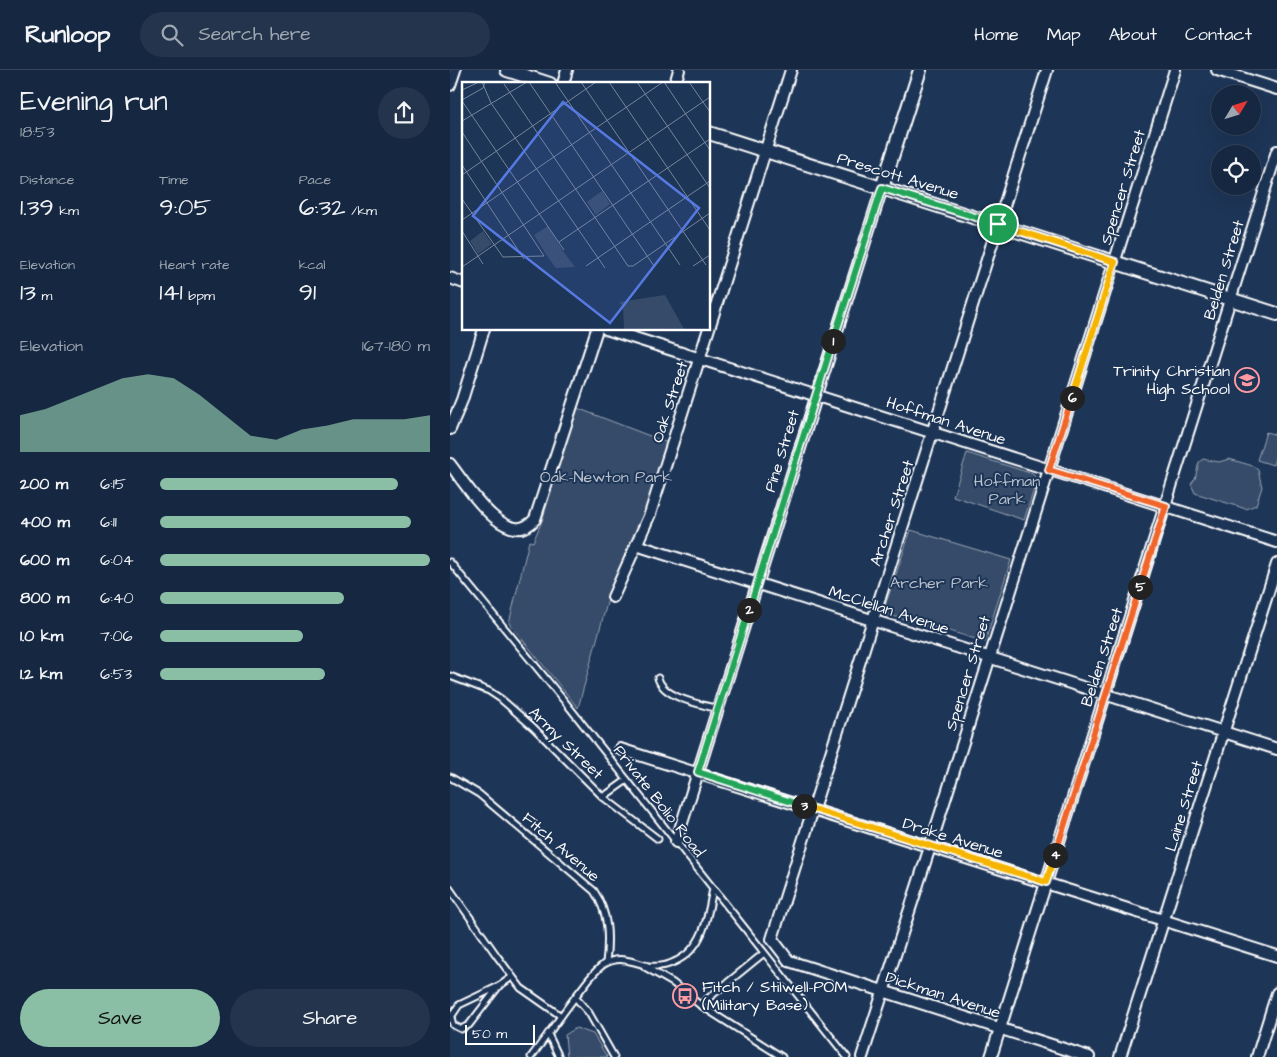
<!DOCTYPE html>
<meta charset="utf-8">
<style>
:root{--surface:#162841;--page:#23344c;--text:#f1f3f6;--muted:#9ea6b1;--line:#35445a;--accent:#8abfa5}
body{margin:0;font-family:"Architects Daughter",sans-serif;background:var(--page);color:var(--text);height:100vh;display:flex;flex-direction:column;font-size:19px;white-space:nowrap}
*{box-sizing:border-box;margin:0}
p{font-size:16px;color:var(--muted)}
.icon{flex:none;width:28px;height:28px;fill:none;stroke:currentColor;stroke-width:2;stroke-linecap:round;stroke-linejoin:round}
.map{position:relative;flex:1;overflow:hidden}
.details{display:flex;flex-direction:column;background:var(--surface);width:450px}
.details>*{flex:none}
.needle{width:32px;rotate:52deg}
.controls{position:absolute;left:761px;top:15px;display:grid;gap:10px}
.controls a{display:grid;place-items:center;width:50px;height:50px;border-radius:50%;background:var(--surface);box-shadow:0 5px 20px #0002,0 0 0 1px var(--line);font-size:25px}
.scale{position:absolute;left:15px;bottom:12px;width:70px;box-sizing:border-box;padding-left:5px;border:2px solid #fff;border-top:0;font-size:14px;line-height:18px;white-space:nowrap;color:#fff;-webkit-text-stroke:4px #1d3557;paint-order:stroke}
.pin{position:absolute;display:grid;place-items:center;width:42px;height:42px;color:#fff;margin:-21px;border:2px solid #fff;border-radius:50%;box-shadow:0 1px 5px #0007}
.km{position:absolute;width:25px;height:25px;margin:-12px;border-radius:50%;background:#222;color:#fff;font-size:14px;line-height:25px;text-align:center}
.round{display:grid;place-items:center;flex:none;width:52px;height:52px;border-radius:26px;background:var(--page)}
.summary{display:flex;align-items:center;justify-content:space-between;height:85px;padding:0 20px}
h1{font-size:28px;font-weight:600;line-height:38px}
.stats{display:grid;grid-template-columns:repeat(3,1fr);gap:8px;height:85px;padding:5px 20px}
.stats div{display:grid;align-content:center}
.stats b{font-size:25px;font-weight:600}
.stats small{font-size:14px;font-weight:400}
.stats p{font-size:14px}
.chart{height:140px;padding:10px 20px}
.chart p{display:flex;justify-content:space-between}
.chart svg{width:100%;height:90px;margin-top:5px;fill:var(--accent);opacity:.7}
.primary-button{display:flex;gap:10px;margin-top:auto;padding:10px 20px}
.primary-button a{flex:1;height:58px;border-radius:30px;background:var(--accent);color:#111;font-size:20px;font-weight:600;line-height:58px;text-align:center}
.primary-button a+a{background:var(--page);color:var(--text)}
ul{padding:0 20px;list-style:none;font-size:16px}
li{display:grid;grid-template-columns:80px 60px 1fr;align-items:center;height:38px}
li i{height:12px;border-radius:6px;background:var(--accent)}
header{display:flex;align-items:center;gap:30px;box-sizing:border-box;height:70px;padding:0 25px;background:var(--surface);border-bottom:1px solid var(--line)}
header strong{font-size:24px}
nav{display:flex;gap:28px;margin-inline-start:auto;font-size:18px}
.search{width:350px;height:45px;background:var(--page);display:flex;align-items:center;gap:12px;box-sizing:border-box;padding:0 18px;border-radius:28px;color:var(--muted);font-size:19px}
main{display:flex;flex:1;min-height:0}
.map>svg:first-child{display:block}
</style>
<header>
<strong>Runloop</strong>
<div class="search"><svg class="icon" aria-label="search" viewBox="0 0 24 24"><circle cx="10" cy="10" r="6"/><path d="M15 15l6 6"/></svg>Search here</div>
<nav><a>Home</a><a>Map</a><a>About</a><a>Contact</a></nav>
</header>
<main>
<section class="details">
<div class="summary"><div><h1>Evening run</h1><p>18:53</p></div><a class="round"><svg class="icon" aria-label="share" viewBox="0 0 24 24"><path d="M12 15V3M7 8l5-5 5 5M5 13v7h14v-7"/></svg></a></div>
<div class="stats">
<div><p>Distance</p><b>1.39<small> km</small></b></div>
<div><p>Time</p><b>9:05</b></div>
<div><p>Pace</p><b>6:32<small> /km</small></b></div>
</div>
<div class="stats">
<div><p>Elevation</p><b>13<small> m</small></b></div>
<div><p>Heart rate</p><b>141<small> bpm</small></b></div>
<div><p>kcal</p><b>91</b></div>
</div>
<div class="chart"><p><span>Elevation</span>167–180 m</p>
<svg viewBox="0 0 160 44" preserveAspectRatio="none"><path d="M0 44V26L10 23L20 18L30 13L40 8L50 6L60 8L70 16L80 26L90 36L100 38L110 33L120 31L130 28L140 28L150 28L160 26V44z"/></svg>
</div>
<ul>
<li><b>200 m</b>6:15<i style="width:88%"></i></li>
<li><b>400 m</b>6:11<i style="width:93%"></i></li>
<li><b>600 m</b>6:04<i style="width:100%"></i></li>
<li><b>800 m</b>6:40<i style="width:68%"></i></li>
<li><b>1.0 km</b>7:06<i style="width:53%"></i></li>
<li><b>1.2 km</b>6:53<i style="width:61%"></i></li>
</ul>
<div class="primary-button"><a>Save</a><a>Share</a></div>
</section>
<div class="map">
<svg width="827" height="987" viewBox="0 0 827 987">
<rect width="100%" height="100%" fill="#1d3557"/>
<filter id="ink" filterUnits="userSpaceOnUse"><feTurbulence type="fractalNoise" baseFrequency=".02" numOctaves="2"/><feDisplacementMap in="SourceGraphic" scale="10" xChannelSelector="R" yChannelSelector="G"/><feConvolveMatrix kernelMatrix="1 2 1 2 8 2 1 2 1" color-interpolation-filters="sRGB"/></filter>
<g filter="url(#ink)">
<g fill="#364b69" stroke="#9aa5b4">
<polygon points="127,338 218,373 196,441 159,526 128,638 59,553 79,471 83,472 92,451"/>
<polygon points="816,362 827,365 827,381 823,395 807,390"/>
<polygon points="517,383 583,404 587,410 574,450 503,426"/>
<polygon points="753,389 769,392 779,389 803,396 808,400 812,417 806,435 796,439 745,423 741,414 745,409 749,392"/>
<polygon points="461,460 561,490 535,572 490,558 478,557 440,545 434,545 434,539"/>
<polygon points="126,958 143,964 157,987 117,987 115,965"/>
</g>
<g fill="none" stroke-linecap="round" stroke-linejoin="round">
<defs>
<g id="service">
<polyline points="0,492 116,633 397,987"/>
<polyline points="0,606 39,621 51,629 83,657 153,727 208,769"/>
<path d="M 208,608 C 213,628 250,634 268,639"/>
<path d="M 0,707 L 29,724 L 144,821 C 159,843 159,868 156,893"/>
<polyline points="153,727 177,710"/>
<polyline points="0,819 47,886 71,918 111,946"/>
<polyline points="195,897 223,913 250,935 332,987"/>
<polyline points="49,916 19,955 11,959 3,955 1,947 9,935 49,916 62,907"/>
<polyline points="125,927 139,943 164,987"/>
<polyline points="250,935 314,883"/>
<polyline points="98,964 109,987"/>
<path d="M 81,987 C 97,966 112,944 129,922 C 136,913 144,901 154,894 C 170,885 183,892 198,896 C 207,897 216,896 224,892 C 254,879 258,846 263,818"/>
</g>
<g id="minor">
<polyline points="597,0 322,869 339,891 639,987"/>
<polyline points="767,0 827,19"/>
<polyline points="113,14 117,0"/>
<polyline points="225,14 229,0"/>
<polyline points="0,15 5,0"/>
<polyline points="0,208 14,213"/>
<polyline points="156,259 827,472"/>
<polyline points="0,359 12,330 34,259"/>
<path d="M 0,394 C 15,413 57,483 85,449 L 147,259"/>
<polyline points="186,475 827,679"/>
<polyline points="163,527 200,444 341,0"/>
<polyline points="170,679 827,886"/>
<polyline points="226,772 432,118"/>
<polyline points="412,987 480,777 725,0"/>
<polyline points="541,987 827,81"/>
<polyline points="670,987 827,494"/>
<polyline points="807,987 827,923"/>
</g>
<g id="tertiary">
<polyline points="57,0 100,14"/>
<polyline points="259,63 827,244"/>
<polyline points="432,118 470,0"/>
</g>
</defs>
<use href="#service" stroke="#fff" stroke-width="9"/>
<use href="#minor" stroke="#fff" stroke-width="14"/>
<use href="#tertiary" stroke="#fff" stroke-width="16"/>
<use href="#service" stroke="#1d3557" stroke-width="5"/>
<use href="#minor" stroke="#1d3557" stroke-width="10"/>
<use href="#tertiary" stroke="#1d3557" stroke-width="12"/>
</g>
</g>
<g fill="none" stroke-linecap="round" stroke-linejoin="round" filter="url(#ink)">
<defs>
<polyline id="split-1" points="383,271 432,118 548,154"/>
<polyline id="split-2" points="299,540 383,271"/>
<polyline id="split-3" points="299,540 248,702 354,736"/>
<polyline id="split-4" points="354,736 596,812 605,785"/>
<polyline id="split-5" points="605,785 690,517"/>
<polyline id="split-6" points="622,328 599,400 716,436 690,517"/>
<polyline id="split-7" points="548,154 665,192 622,328"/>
</defs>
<use href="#split-1" stroke="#fff" stroke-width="10"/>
<use href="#split-2" stroke="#fff" stroke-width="10"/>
<use href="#split-3" stroke="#fff" stroke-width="10"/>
<use href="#split-4" stroke="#fff" stroke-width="10"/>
<use href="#split-5" stroke="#fff" stroke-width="10"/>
<use href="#split-6" stroke="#fff" stroke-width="10"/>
<use href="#split-7" stroke="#fff" stroke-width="10"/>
<use href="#split-1" stroke="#22a559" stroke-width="6"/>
<use href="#split-2" stroke="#22a559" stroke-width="6"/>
<use href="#split-3" stroke="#22a559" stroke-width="6"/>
<use href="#split-4" stroke="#f5b400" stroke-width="6"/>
<use href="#split-5" stroke="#f0652b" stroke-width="6"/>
<use href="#split-6" stroke="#f0652b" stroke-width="6"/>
<use href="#split-7" stroke="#f5b400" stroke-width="6"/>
</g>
<defs>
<symbol id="school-ring" viewBox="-11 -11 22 22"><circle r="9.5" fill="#1d3557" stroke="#ff9aa2" stroke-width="1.5"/><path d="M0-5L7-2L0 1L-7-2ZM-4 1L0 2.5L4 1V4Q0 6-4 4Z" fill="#ff9aa2"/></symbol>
<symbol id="bus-ring" viewBox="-11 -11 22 22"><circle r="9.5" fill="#1d3557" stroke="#ff9aa2" stroke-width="1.5"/><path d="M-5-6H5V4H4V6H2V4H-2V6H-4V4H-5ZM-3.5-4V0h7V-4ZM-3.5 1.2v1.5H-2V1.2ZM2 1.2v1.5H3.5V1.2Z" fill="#ff9aa2"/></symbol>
</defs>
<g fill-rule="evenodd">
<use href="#school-ring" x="783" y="296" width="28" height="28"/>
<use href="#bus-ring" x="221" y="912" width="28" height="28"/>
</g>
<g text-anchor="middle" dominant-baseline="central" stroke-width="4" stroke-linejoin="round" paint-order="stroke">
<g font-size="16" fill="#fff" stroke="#1d3557">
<text transform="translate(448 106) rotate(17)">Prescott Avenue</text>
<text transform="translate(673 117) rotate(-73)">Spencer Street</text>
<text transform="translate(774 200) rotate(-73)">Belden Street</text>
<text transform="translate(220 332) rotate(-72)">Oak Street</text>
<text transform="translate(496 351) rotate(18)">Hoffman Avenue</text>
<text transform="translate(332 381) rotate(-73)">Pine Street</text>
<text transform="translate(442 443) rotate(-72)">Archer Street</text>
<text transform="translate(439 540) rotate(18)">McClellan Avenue</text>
<text transform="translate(652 587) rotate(-72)">Belden Street</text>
<text transform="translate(518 603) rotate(-73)">Spencer Street</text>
<text transform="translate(116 673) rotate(44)">Army Street</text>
<text transform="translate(209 731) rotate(52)">Private Bolio Road</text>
<text transform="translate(734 736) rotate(-73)">Laine Street</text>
<text transform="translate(503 768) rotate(17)">Drake Avenue</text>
<text transform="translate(111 777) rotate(41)">Fitch Avenue</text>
<text transform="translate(493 925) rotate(18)">Dickman Avenue</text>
</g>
<g font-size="16" fill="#fff" stroke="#1d3557" text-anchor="end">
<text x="780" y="301">Trinity Christian<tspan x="780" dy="18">High School</tspan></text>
<text x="252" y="917" text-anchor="start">Fitch / Stilwell-POM<tspan x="252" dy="18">(Military Base)</tspan></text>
</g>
<g font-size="16" fill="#b9c0ca" stroke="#1d3557">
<text x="156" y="407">Oak-Newton Park</text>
<text x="557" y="411">Hoffman<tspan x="557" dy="18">Park</tspan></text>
<text x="489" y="513">Archer Park</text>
</g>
</g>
<g transform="translate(12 12)">
<rect width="248" height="248" fill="#1d3557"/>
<path d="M 140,109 L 148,122 L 134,133 L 125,120 ZM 86,144 L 101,169 L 113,185 L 94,186 L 85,174 L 72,153 ZM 21,149 L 30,162 L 16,172 L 8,159 ZM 203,213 L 222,247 L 162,247 L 161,225 L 157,220 Z" fill="#364b69"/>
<path fill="none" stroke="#77869a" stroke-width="1" d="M 20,0 L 29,21 L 143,186M 67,0 L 192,184M 93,0 L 218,183M 119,0 L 244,183M 147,0 L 248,148M 175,0 L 248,106M 202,0 L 248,68M 227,0 L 248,30M 42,2 L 166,184 L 171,184 L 248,131M 0,8 L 17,0M 0,18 L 21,6 L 23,0M 0,19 L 102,168M 0,39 L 65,0M 0,50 L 82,174 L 41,175 L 0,117M 0,83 L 62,177M 0,93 L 134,0M 0,138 L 201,0M 0,149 L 21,182M 97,160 L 248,57M 124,184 L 248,99M 231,184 L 248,173M 0,185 L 248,15"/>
<path fill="#567ae2" fill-opacity="0.15" stroke="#567ae2" stroke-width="2.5" d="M 101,20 L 237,126 L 148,241 L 11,134 Z"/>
<rect width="248" height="248" fill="none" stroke="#fff" stroke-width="2.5"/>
</g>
</svg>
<div class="controls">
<a><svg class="needle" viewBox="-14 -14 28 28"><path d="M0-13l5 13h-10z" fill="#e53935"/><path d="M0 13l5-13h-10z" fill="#9ea6b1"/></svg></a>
<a><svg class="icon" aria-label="locate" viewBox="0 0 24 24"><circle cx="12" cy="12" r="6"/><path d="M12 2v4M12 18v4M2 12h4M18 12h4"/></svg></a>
</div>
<div class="scale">50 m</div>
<div class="pin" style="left:548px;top:154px;background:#1e9e55"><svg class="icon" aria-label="arrive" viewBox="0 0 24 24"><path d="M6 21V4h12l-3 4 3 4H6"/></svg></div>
<b class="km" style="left:383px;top:271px">1</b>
<b class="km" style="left:299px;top:540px">2</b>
<b class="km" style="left:354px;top:736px">3</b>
<b class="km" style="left:605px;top:785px">4</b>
<b class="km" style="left:690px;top:517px">5</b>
<b class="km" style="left:622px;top:328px">6</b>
</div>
</main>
